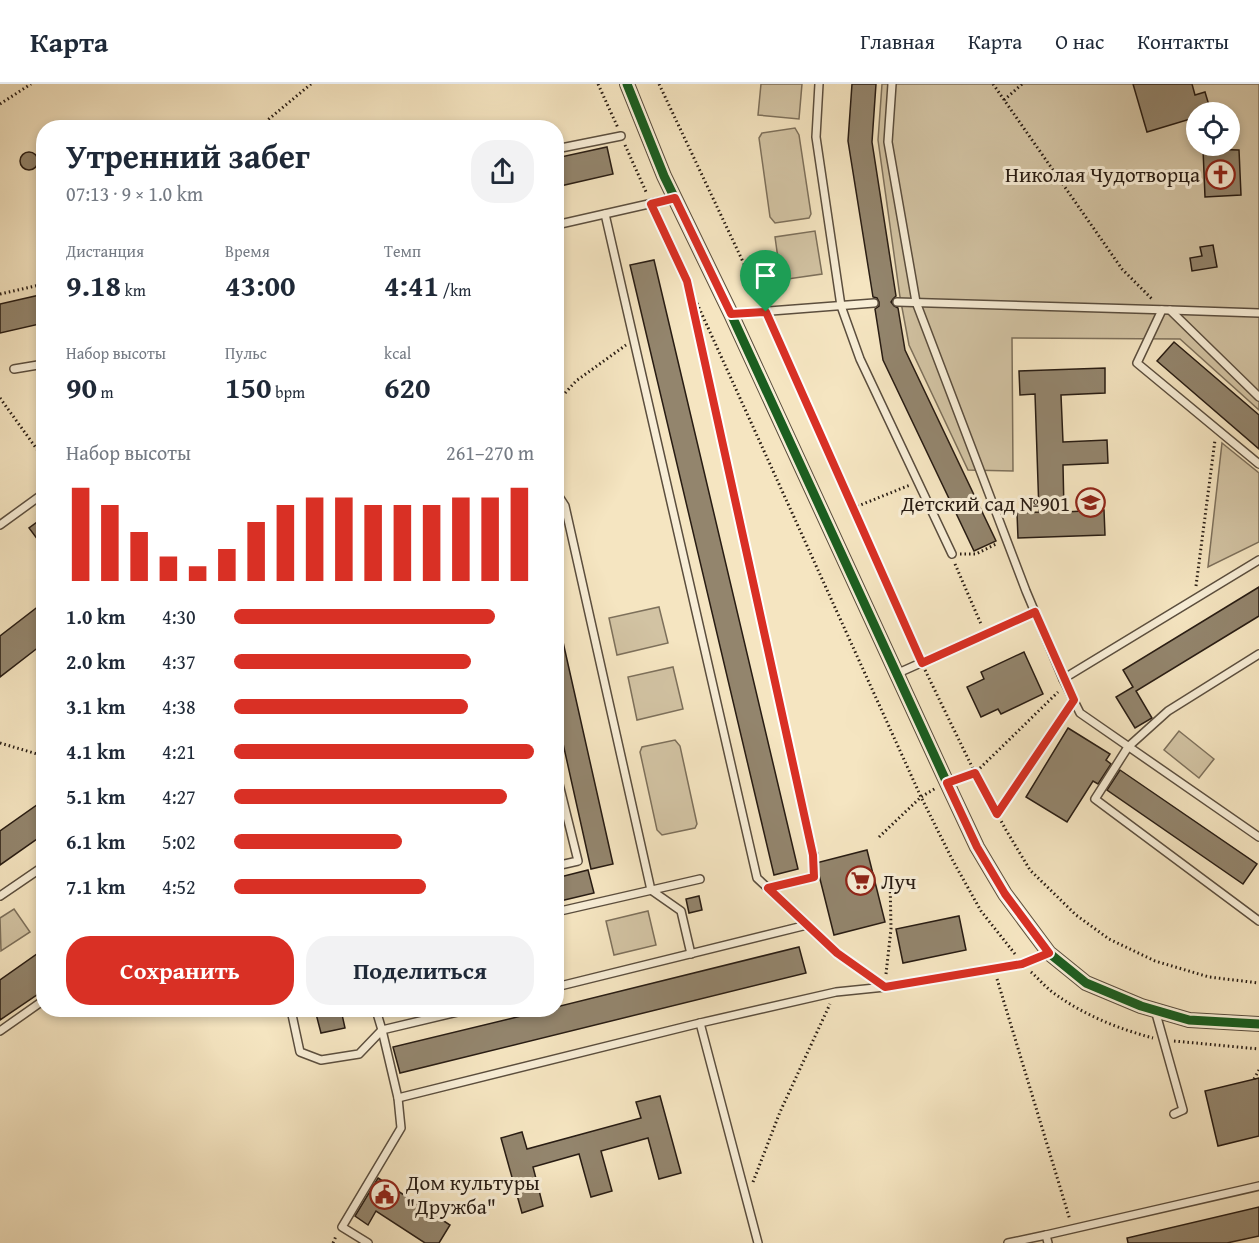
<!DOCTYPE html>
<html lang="ru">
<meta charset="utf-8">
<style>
:root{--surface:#fff;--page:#f2f2f3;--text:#1f2937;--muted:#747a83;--line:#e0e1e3;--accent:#d93025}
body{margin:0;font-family:"Gentium Book Plus",serif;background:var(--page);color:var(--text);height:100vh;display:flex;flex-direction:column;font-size:22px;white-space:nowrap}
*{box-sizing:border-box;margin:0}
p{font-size:20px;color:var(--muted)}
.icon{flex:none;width:33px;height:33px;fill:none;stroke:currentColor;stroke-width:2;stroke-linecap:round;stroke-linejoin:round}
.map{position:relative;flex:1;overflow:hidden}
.drawer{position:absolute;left:36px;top:36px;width:528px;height:897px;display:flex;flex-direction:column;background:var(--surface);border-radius:24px;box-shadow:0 3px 9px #0003}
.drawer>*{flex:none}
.buttons{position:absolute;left:1186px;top:18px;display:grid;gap:12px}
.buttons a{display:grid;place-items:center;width:54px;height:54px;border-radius:50%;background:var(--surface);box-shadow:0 3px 9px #0003;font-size:30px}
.pin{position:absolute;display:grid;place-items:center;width:51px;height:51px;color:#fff;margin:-62px -26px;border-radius:50% 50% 50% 0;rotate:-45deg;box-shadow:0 0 6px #0007}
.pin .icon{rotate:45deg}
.round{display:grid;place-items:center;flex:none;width:63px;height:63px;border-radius:24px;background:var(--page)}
.overview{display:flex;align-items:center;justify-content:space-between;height:102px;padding:0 30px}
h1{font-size:33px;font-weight:600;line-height:45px}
.stats{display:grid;grid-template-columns:repeat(3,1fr);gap:9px;height:102px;padding:6px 30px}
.stats div{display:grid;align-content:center}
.stats b{font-size:30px;font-weight:600}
.stats small{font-size:16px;font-weight:400}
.stats p{font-size:16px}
.chart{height:168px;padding:12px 30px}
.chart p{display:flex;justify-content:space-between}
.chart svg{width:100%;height:108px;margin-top:6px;stroke:var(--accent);stroke-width:6}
.primary-button{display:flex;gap:12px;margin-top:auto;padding:12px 30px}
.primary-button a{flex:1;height:69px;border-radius:24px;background:var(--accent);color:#fff;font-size:24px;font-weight:600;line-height:69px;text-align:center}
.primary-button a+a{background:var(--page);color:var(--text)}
ul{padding:0 30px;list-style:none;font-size:20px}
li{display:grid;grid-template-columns:96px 72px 1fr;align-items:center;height:45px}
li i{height:15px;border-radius:8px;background:var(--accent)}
header{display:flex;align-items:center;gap:36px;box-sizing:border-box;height:84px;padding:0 30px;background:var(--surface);border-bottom:2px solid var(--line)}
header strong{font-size:28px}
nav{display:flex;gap:33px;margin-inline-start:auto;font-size:21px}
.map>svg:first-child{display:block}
</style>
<header>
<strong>Карта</strong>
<nav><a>Главная</a><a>Карта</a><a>О нас</a><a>Контакты</a></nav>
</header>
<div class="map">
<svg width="1259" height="1159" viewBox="0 0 1259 1159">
<rect width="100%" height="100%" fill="#f5e5c1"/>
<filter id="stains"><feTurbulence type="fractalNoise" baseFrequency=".00333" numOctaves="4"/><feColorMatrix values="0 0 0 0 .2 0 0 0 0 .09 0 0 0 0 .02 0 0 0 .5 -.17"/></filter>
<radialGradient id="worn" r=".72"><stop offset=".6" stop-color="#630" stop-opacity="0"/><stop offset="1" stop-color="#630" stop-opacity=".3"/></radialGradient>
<g fill="#d2c3a3" stroke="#7d705b" stroke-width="1.5" fill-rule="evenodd">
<polygon points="761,0 802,0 799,35 758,31"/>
<path d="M 882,0 L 1259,0 L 1259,326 L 1180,255 L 1012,254 L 1013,387 L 968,386 L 909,261 L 900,213 L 878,56 ZM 1197,28 L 1230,28 L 1230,62 L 1197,62 Z"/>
<polygon points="795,44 799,51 811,130 809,134 775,139 770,133 759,54 762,49"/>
<polygon points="815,147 822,190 781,196 775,153"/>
<polygon points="1222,359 1259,389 1259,458 1208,483"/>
<polygon points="659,523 668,559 617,571 609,534"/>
<polygon points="673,583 683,625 637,636 628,593"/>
<polygon points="1179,647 1214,675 1199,694 1164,666"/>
<polygon points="675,656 680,662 697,740 695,744 662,751 657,746 640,668 642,663"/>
<polygon points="14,825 30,848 1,867 0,834"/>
<polygon points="648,827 656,861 614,871 606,837"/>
</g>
<g fill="#93856d" stroke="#281c13" stroke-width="1.5">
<polygon points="852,0 876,0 872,58 896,212 893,215 891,218 894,222 898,224 905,266 996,457 974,467 883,276 875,225 879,222 879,218 877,214 873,213 848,57"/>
<polygon points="1133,0 1192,0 1195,11 1205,8 1211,28 1197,28 1197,33 1147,48"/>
<polygon points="607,63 613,90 556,103 556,74"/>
<polygon points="1203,65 1239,66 1241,111 1205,113"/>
<circle cx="29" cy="77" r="9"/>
<polygon points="1213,161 1217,183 1192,187 1190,174 1202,172 1200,163"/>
<polygon points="654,176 798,785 774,791 630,181"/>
<polygon points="44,210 44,239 0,249 0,220"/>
<polygon points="1174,258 1259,331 1259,365 1157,277"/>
<polygon points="1105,284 1105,309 1061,311 1063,358 1107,356 1108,379 1063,381 1064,428 1104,426 1105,451 1018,454 1017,429 1039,428 1035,310 1020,311 1019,287"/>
<polygon points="44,433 44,464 29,444"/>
<polygon points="1259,503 1259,532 1136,607 1152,634 1135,644 1116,613 1133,603 1123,586"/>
<polygon points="44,518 44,559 0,593 0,552"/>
<polygon points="561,549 613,780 591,785 556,628 556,550"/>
<polygon points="1024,568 1043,610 1001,630 998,625 981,633 967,603 984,595 981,588"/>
<polygon points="1068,644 1110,670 1106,676 1111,680 1098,700 1093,697 1067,738 1026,713"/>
<polygon points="1120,686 1257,780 1243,800 1107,706"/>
<polygon points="44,716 44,750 0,781 0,747"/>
<polygon points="867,766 885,838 834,851 816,779"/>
<polygon points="588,786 594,809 556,818 556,794"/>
<polygon points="699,812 702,826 689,829 686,815"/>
<polygon points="959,832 966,866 903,879 896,845"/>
<polygon points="799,863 806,889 400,989 393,963 546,926 556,926 556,923"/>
<polygon points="44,865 44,906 0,936 0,896"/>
<polygon points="315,926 341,926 345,944 321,949"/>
<polygon points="1259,994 1259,1052 1218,1062 1205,1007"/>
<polygon points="660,1012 681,1089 659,1095 648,1054 601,1067 612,1107 591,1113 579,1070 533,1083 543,1122 522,1129 501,1054 522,1048 527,1065 641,1034 636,1018"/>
<polygon points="378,1094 450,1141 439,1159 425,1159 376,1127 368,1141 355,1132"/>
<polygon points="1259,1123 1259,1152 1227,1159 1128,1159 1127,1154"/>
</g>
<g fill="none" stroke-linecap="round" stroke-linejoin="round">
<defs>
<g id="service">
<polyline points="819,0 816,53 841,222 860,275 952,470"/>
<polyline points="892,0 888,58 916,218 1026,507 1063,595 1259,476"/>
<polyline points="556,65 621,52"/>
<polyline points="605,130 757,794 837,869 885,903"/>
<polyline points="556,141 675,114"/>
<polyline points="897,218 1170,226 1259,313"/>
<polyline points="1162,226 1137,279 1259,380"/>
<polyline points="1170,226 1259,229"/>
<polyline points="731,230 874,219"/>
<polyline points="14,285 44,280"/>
<polyline points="556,408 565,422 651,806 681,827 691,870"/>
<polyline points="0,441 44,409"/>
<polyline points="1259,570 1168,627 1128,663 1095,715 1259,837"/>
<polyline points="896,590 1035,528"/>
<polyline points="1063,595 1080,629 1259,753"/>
<polyline points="556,688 578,777 556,782"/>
<polyline points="0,812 44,782"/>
<polyline points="556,828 700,795"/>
<polyline points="556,903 807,841"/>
<polyline points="291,926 300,968 321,976 359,970 382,946 376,926"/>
<polyline points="466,926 382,946 398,1014 700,939"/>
<polyline points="1155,926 1183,1026 1174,1030"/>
<polyline points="0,947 44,916"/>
<polyline points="368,1159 342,1143 401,1044 398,1014"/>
<polyline points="758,1159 700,939 836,908 885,903 1022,880 1049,869"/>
<polyline points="1008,1159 1046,1151"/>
<polyline points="1048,1159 1046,1151 1259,1102"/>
</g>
<polyline id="minor" points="627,0 664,92 731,230 947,699 977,763 1005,810 1049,869 1086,899 1141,922 1189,936 1259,940"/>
</defs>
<use href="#service" stroke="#5b4e3e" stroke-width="10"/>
<use href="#minor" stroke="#5b4e3e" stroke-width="16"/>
<g stroke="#281c13" stroke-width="3" stroke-dasharray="1.5 3" stroke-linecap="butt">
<polyline points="598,0 618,44"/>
<polyline points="659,0 762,218"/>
<polyline points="993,0 1122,185 1152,215"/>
<polyline points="1004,16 1022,0"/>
<polyline points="0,20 31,0"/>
<polyline points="258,44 311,0"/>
<polyline points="625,61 647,110"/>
<polyline points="656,129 921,713 953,777 981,827 1015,870"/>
<polyline points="689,205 813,771 814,793 778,802"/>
<polyline points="0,210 44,200"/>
<polyline points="771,238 917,569"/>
<polyline points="0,314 44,375"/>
<polyline points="556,319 576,297 626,261"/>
<polyline points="853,424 910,401"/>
<polyline points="960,470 976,470 996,460"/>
<polyline points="955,480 981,540"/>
<polyline points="1196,502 1215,356"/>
<polyline points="925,586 975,689 1058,608"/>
<polyline points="0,659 44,672"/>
<polyline points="959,695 975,689 1006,746 1030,786 1076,831 1109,855 1155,877 1209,893 1259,899"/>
<polyline points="998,730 1068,626"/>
<polyline points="879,753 921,713 936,704"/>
<polyline points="813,771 819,769"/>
<path d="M 1031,888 C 1039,895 1046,904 1055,910 C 1084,931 1119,945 1153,954"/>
<polyline points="886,890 891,845 890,793"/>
<polyline points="997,895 1070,1136"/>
<polyline points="1174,957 1259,965"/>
<polyline points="1254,995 1259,986"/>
<polyline points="753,1098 780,1028 830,920"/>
<polyline points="333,1159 336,1152"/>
</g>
<use href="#service" stroke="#f8eed7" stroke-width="7"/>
<use href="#minor" stroke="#f8eed7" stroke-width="14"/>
<defs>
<polyline id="cycleway" points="627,0 664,92 731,230 947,699 977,763 1005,810 1049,869 1086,899 1141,922 1189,936 1259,940"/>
</defs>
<use href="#cycleway" stroke="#f8eed7" stroke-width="13"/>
<use href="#cycleway" stroke="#1b5e20" stroke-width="9"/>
</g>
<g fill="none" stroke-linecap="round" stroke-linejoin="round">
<defs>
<polygon id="route" points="675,114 731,230 766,228 922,579 1035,528 1074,616 997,730 975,689 947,699 977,763 1005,810 1049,869 1022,880 885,903 837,869 768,804 814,793 813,771 687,197 651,120"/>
</defs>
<use href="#route" stroke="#fff" stroke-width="12"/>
<use href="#route" stroke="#d93025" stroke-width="8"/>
</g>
<defs>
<symbol id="church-ring" viewBox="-11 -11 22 22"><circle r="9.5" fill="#f8eed7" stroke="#8f2418" stroke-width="1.5"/><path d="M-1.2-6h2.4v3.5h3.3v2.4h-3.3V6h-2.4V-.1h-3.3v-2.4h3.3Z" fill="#8f2418"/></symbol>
<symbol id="school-ring" viewBox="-11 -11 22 22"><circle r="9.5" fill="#f8eed7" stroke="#8f2418" stroke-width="1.5"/><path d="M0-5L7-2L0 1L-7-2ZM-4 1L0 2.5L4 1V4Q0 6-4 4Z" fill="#8f2418"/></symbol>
<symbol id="supermarket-ring" viewBox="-11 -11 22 22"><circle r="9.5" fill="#f8eed7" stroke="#8f2418" stroke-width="1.5"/><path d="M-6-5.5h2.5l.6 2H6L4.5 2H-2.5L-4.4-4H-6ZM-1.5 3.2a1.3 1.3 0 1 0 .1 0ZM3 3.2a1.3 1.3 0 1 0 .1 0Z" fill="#8f2418"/></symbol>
<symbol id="civic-ring" viewBox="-11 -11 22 22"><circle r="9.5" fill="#f8eed7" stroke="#8f2418" stroke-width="1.5"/><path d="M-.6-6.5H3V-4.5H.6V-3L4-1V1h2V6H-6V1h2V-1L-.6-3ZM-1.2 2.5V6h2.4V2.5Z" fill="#8f2418"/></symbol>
</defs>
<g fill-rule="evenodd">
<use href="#church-ring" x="1204" y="74" width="33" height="33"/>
<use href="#school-ring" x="1074" y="402" width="33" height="33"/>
<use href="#supermarket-ring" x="844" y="780" width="33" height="33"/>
<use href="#civic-ring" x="368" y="1094" width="33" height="33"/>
</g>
<g text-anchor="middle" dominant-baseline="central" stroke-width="6" stroke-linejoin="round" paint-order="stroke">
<g font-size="21" fill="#281c13" stroke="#f8eed7" text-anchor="end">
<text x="1200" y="90">Николая Чудотворца</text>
<text x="1070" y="419">Детский сад №901</text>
<text x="881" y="797" text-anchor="start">Луч</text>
<text x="406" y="1098" text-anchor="start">Дом культуры<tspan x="406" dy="24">"Дружба"</tspan></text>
</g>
</g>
<rect width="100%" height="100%" filter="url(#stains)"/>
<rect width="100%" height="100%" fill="url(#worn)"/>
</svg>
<div class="buttons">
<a><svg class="icon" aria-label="locate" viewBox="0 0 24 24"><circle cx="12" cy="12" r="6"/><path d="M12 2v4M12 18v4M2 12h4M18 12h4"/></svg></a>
</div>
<div class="pin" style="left:766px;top:228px;background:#1e9e55"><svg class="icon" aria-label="arrive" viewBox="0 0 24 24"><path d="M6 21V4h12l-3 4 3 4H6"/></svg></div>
<section class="drawer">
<div class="overview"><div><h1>Утренний забег</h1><p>07:13 · 9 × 1.0 km</p></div><a class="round"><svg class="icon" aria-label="share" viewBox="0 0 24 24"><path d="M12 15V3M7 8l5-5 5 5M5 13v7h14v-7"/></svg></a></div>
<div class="stats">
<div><p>Дистанция</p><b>9.18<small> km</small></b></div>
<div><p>Время</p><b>43:00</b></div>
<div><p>Темп</p><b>4:41<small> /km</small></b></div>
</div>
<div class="stats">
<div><p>Набор высоты</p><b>90<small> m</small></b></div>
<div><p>Пульс</p><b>150<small> bpm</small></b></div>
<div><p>kcal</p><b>620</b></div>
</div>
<div class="chart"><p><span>Набор высоты</span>261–270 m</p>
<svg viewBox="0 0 160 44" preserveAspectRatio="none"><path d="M5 44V6M15 44V13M25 44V24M35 44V34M45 44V38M55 44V31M65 44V20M75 44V13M85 44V10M95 44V10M105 44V13M115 44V13M125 44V13M135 44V10M145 44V10M155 44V6"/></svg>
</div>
<ul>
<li><b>1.0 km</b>4:30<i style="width:87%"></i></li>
<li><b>2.0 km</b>4:37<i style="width:79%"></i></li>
<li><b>3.1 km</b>4:38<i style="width:78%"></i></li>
<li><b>4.1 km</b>4:21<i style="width:100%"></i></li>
<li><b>5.1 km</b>4:27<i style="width:91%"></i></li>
<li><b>6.1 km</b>5:02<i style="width:56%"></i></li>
<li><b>7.1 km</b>4:52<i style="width:64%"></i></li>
</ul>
<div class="primary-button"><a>Сохранить</a><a>Поделиться</a></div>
</section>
</div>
